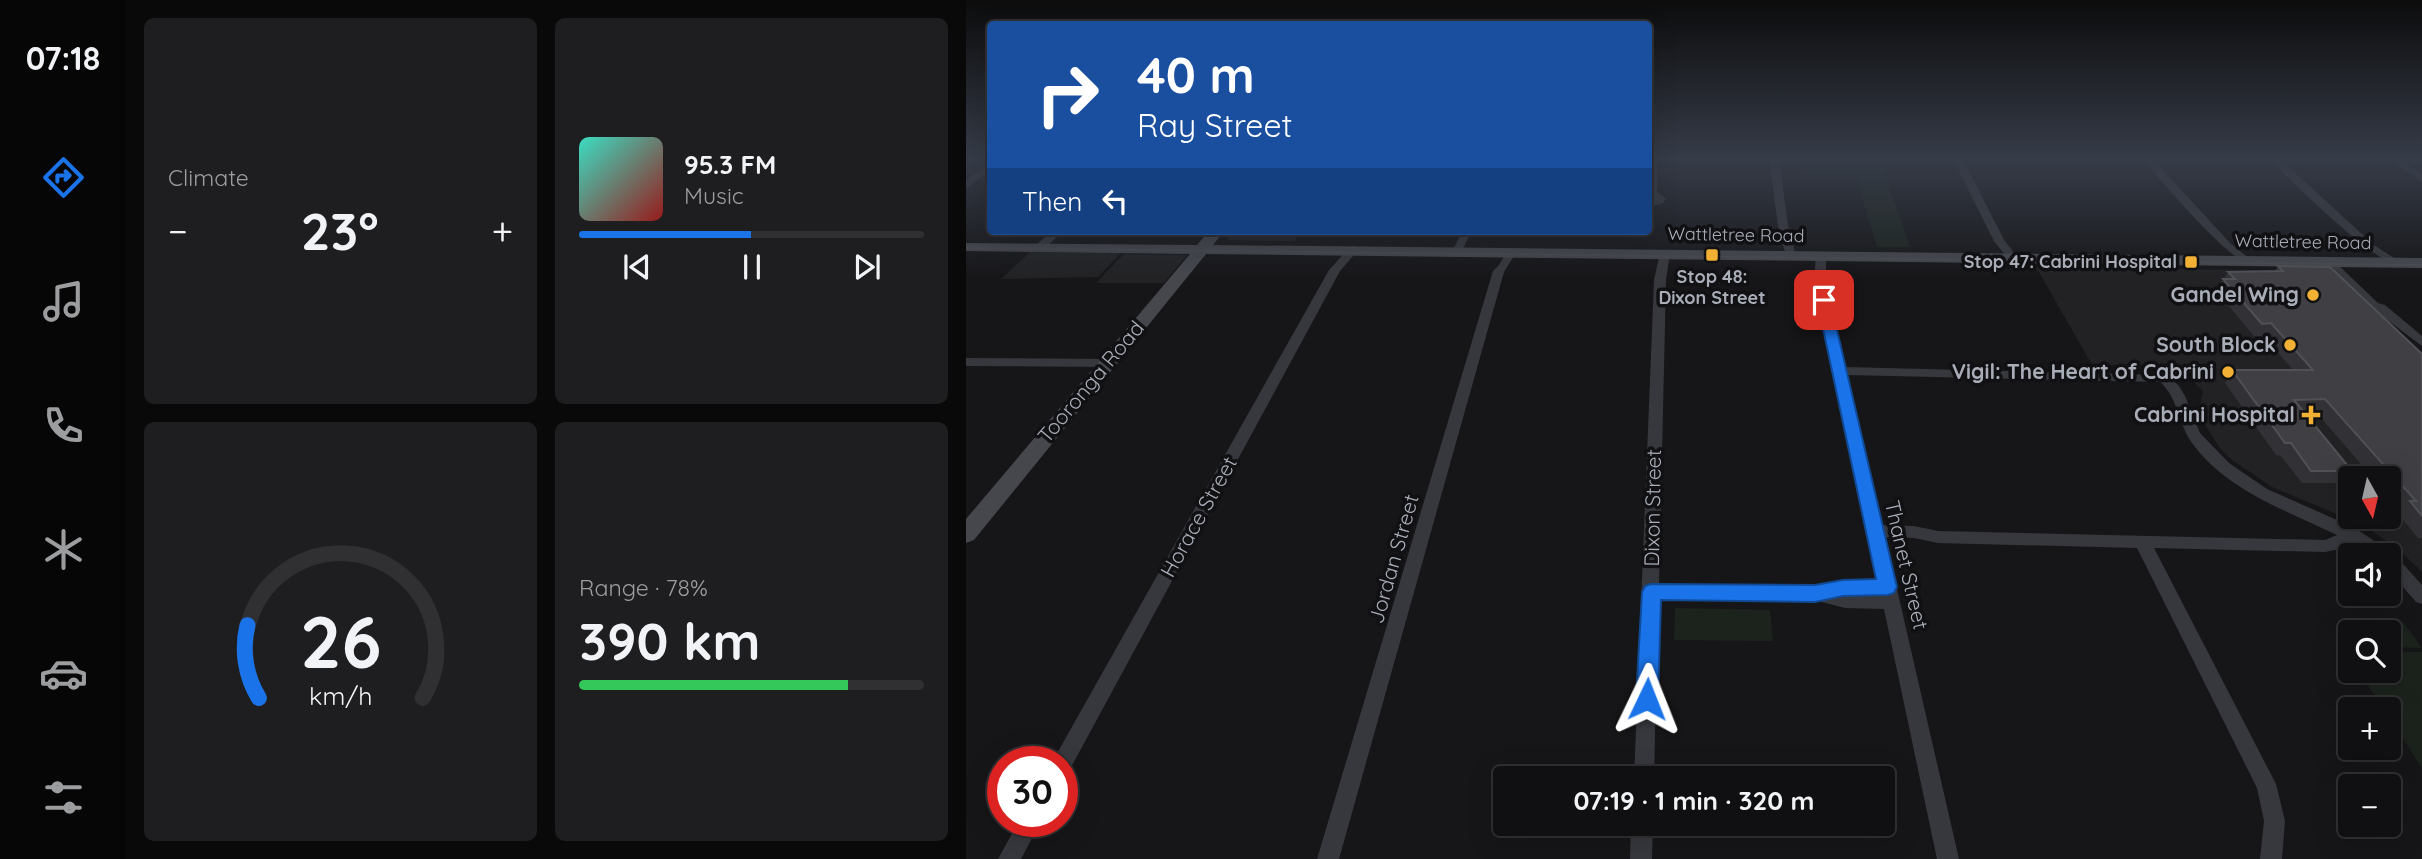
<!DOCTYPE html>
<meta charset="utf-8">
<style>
:root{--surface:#101012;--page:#1e1e20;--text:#f1f3f6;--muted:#9c9d9f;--line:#303032;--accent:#1a73e8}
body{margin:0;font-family:Quicksand,sans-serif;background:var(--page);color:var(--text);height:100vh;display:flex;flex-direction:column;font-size:26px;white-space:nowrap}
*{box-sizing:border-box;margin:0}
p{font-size:23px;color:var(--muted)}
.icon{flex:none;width:38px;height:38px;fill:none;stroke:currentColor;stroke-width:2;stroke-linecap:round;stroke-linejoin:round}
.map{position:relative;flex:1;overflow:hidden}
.panel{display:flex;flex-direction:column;gap:18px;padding:18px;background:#09090a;width:840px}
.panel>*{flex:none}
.guide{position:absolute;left:21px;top:21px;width:665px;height:214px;border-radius:7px;box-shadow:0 7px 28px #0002,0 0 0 2px var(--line);background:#1a4fa0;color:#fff;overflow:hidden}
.needle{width:46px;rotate:172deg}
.fabs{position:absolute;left:1372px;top:466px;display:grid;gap:14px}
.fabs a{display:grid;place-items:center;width:63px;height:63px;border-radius:7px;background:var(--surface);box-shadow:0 7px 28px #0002,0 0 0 2px var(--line);font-size:35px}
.speed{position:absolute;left:21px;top:746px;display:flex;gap:14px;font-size:35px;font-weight:700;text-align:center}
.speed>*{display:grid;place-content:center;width:91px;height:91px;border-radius:50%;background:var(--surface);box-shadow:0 7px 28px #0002,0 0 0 2px var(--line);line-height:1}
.speed .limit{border:10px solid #d22;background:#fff;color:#111}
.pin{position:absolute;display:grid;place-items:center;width:60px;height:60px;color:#fff;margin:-30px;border-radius:14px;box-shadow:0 4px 10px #0006}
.me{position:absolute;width:77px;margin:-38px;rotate:2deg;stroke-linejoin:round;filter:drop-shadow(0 0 5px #0008)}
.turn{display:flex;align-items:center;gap:24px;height:147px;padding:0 35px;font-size:32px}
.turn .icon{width:91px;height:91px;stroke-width:2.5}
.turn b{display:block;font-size:49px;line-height:60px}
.then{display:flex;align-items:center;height:66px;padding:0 35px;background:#0003;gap:14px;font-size:26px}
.big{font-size:52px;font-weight:700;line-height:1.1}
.panel .widget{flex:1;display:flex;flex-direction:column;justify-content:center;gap:10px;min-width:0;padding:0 24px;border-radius:10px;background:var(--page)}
.panel .dial{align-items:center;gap:0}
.dial svg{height:182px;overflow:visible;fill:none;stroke:var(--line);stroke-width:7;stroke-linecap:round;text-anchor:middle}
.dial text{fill:var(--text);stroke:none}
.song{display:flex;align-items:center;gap:21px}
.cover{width:84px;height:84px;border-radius:10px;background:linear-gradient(135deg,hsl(170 70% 55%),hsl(0 70% 35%))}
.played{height:7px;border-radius:4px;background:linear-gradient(90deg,var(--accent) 50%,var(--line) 50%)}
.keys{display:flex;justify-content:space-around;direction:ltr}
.heat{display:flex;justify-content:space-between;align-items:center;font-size:38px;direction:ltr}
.charge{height:10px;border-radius:5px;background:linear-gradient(90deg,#34c759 78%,var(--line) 0)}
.panel .tiles{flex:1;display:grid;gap:18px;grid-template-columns:repeat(2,1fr)}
.trip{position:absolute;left:527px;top:766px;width:402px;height:70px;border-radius:7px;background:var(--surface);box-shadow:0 7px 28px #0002,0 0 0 2px var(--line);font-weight:700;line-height:70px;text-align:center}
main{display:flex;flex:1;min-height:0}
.tab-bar{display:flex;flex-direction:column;width:126px;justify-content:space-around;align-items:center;background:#060607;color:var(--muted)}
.tab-bar .icon{width:49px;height:49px}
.tab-bar .active{color:var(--accent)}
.tab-bar b{font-size:32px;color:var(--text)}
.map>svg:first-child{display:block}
.built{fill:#222225;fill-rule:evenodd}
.green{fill:#1c231d}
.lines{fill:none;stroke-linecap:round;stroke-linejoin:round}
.minor{fill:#37383d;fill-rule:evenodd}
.secondary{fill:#45474d;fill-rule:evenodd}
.tram{stroke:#4a4c52;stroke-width:2}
.wall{fill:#323236}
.building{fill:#3f3f44;stroke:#4f5156;stroke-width:2}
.route{fill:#1a73e8;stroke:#114b97;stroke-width:2}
.poi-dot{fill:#f2b134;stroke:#111113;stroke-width:2.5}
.labels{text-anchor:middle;stroke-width:7;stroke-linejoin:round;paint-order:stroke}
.far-street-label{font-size:18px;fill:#a8adb8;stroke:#111113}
.far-poi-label{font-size:18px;font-weight:bold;fill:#a8adb8;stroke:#111113;text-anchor:end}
.poi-label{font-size:21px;font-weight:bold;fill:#a8adb8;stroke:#111113;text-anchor:end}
.street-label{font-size:21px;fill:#a8adb8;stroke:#111113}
</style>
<main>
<nav class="tab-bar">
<b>07:18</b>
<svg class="icon active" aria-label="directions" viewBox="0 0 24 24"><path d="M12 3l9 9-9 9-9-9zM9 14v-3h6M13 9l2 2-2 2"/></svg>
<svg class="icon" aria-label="music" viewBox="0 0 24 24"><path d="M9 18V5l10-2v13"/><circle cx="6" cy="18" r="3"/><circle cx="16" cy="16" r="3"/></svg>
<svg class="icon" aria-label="phone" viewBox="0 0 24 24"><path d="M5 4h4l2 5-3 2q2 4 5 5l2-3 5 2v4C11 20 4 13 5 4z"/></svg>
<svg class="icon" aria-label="climate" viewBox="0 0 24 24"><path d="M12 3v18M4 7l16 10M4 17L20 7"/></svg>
<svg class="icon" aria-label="car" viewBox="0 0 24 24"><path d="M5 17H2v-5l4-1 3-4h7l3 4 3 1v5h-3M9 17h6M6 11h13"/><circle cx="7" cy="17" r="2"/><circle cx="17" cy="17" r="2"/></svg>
<svg class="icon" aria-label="filters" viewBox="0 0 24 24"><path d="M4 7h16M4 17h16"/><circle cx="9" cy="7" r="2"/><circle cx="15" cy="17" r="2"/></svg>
</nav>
<section class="panel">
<div class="tiles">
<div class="widget"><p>Climate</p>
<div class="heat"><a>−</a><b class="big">23°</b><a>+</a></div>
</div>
<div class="widget">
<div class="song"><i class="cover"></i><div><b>95.3 FM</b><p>Music</p></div></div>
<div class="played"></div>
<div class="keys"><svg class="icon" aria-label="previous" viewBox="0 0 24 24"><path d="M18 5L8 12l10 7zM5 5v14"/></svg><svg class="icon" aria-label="pause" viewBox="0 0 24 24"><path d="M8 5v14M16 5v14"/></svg><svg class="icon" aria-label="next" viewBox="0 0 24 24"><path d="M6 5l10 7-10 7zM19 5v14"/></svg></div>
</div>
<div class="widget dial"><svg viewBox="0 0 100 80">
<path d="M14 69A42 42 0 1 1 86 69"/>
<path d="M14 69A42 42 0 0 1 9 37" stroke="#1a73e8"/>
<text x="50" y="56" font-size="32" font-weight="700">26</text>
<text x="50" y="72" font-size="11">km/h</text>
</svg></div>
<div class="widget"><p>Range · 78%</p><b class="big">390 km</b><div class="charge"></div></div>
</div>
</section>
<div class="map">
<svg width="1456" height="859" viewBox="0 0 1456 859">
<rect width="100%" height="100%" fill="#161618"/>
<g class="built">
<polygon points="268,231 335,231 328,241 261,240"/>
<polygon points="64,252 155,253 132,277 35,279"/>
<polygon points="158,254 221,255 198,283 130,283"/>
<path d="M 1070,267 L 1358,271 L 1456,361 L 1456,572 L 1434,551 L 1399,526 L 1306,487 L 1266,460 L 1254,448 L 1236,420 L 1233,410 L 1237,391 L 1226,380 L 1199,365 L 1126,365 ZM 1384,478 L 1423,478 L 1423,516 L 1384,516 Z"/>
</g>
<g class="green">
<polygon points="859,159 914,159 944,247 911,247 889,173 819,170 818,166 860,167"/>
<polygon points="709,608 804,610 807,641 708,640"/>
<polygon points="1374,621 1437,622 1456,648 1423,647 1423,632 1384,632 1384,637"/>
<polygon points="1423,652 1456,652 1456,768 1423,717 1423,709 1417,709 1392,670 1423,670"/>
</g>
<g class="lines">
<g class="minor">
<polygon points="683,159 693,159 691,191 700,199 696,204 682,206 682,200 689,199 682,194"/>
<polygon points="803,159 813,159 823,232 830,255 825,258 820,255 813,232"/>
<polygon points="987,159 997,159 1038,240 1052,258 1051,260 1043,260 1028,241"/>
<path d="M 1177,159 L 1187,159 L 1264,243 L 1284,259 L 1284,263 C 1266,265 1192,177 1177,159 Z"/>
<path d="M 1304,159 L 1314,159 L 1408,245 L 1431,260 L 1431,264 C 1412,266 1321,178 1304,159 Z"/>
<polygon points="1424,159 1435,159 1456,175 1456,182"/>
<polygon points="24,164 24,171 0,188 0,180"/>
<polygon points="86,231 97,231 78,249 70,249 70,245"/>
<polygon points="497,231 508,231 502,238 495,253 487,253 486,251"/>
<polygon points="388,246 393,249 374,271 103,771 96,774 96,761 87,761 89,757 363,270 384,247"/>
<polygon points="546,248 551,251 538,272 373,859 351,859 527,271 533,265 542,249"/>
<path d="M 699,250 L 704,253 L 700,280 L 693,585 L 849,586 L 877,581 L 912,580 L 848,281 L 850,255 L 855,252 L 860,255 L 860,281 L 879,367 L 1202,375 L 1213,386 L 1219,396 L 1234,433 L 1263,463 L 1301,489 L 1389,528 L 1429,555 L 1456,585 L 1456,604 L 1450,602 L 1423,571 L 1423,555 L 1404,555 L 1384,542 L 1379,548 L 1359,552 L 1188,548 L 1310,784 L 1319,821 L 1316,859 L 1294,859 L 1298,821 L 1291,788 L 1171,548 L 972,543 L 948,538 L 919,537 L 993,859 L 971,859 L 918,609 L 879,608 L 848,600 L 692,599 L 688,779 L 668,779 L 688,280 L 694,253 ZM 881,375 L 1194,382 C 1212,397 1212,424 1226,443 C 1261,491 1320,510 1371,535 L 1359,540 L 972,531 L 948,526 L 916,525 Z"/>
<polygon points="1363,259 1367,260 1412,303 1419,305 1456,336 1456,346 1404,307 1359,264 1357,262"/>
<polygon points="0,358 142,359 148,363 142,367 0,366"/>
<polygon points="53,821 75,821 55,859 32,859"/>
<polygon points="665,824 687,824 686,859 664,859"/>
</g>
<polygon class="secondary" points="243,231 258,231 247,245 1456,258 1456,268 240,254 8,540 0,543 0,519 224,254 0,251 0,243 231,245"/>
<polyline class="tram" points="0,248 1456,265"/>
</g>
<polygon class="wall" points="1312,266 1456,354 1456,538 1452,538 1432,514 1435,510 1423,496 1423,478 1407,478 1350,412 1338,412 1386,471 1375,483 1336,483 1315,456 1310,455 1259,383 1266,370 1327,370 1298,336 1288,336 1250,291 1262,272 1309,271"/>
<polygon class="building" points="1312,266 1364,267 1456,354 1456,516 1444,501 1450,501 1359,399 1328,400 1386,471 1345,471 1325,443 1319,443 1266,370 1347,370 1305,323 1296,324 1257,279 1269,279 1262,272 1317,271"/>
<linearGradient id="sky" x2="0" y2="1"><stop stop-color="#0c0c0d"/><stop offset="0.57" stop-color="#363c48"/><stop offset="1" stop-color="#363c48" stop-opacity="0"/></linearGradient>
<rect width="1456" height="279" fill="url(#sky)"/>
<polygon class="route" points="858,296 864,300 931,587 928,593 922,595 877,596 849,602 695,600 692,699 689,706 681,709 674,706 670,699 676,592 679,586 685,584 849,585 877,580 910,579 851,300"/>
<g class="poi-dot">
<rect x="739" y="248" width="14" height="14" rx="3.5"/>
<rect x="1218" y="255" width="14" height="14" rx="3.5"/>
<circle cx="1347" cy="295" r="7"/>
<circle cx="1324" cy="345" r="7"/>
<circle cx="1262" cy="372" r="7"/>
<path d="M1341.5 404.5h7v7h7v7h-7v7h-7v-7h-7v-7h7z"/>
</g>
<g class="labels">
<g class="far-street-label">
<text transform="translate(770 235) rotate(1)" y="6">Wattletree Road</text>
<text transform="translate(1337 242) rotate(1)" y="6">Wattletree Road</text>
</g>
<g class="far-poi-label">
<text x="1211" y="268">Stop 47: Cabrini Hospital</text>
<text x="746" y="283" text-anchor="middle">Stop 48:<tspan x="746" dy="21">Dixon Street</tspan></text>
</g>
<g class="poi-label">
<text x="1333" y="302">Gandel Wing</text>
<text x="1310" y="352">South Block</text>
<text x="1248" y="379">Vigil: The Heart of Cabrini</text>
<text x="1329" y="422">Cabrini Hospital</text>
</g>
<g class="street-label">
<text transform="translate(125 382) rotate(-50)" y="7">Tooronga Road</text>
<text transform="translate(687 508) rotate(-89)" y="7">Dixon Street</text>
<text transform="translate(233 517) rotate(-61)" y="7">Horace Street</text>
<text transform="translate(428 559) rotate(-74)" y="7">Jordan Street</text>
<text transform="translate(940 565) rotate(77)" y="7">Thanet Street</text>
</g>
</g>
</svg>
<div class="fabs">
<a><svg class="needle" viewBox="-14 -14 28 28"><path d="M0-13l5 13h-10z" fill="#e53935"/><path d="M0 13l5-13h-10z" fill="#9c9d9f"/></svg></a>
<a><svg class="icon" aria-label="sound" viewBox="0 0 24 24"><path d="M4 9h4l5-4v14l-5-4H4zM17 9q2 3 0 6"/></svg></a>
<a><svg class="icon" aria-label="search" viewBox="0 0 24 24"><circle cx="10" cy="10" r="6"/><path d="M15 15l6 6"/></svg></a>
<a>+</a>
<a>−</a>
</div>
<div class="speed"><div class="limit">30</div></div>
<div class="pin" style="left:858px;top:300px;background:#d93025"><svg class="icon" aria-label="arrive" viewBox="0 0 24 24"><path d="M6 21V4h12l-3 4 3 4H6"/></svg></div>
<svg class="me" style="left:681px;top:699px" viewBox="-20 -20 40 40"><path d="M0-17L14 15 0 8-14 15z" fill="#1a73e8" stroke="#fff" stroke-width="4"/></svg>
<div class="trip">07:19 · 1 min · 320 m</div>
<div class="guide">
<div class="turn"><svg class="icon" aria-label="right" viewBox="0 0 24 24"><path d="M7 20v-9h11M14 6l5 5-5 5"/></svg><div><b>40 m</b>Ray Street</div></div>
<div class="then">Then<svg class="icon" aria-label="left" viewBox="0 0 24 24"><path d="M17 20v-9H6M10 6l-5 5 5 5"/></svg></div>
</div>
</div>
</main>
